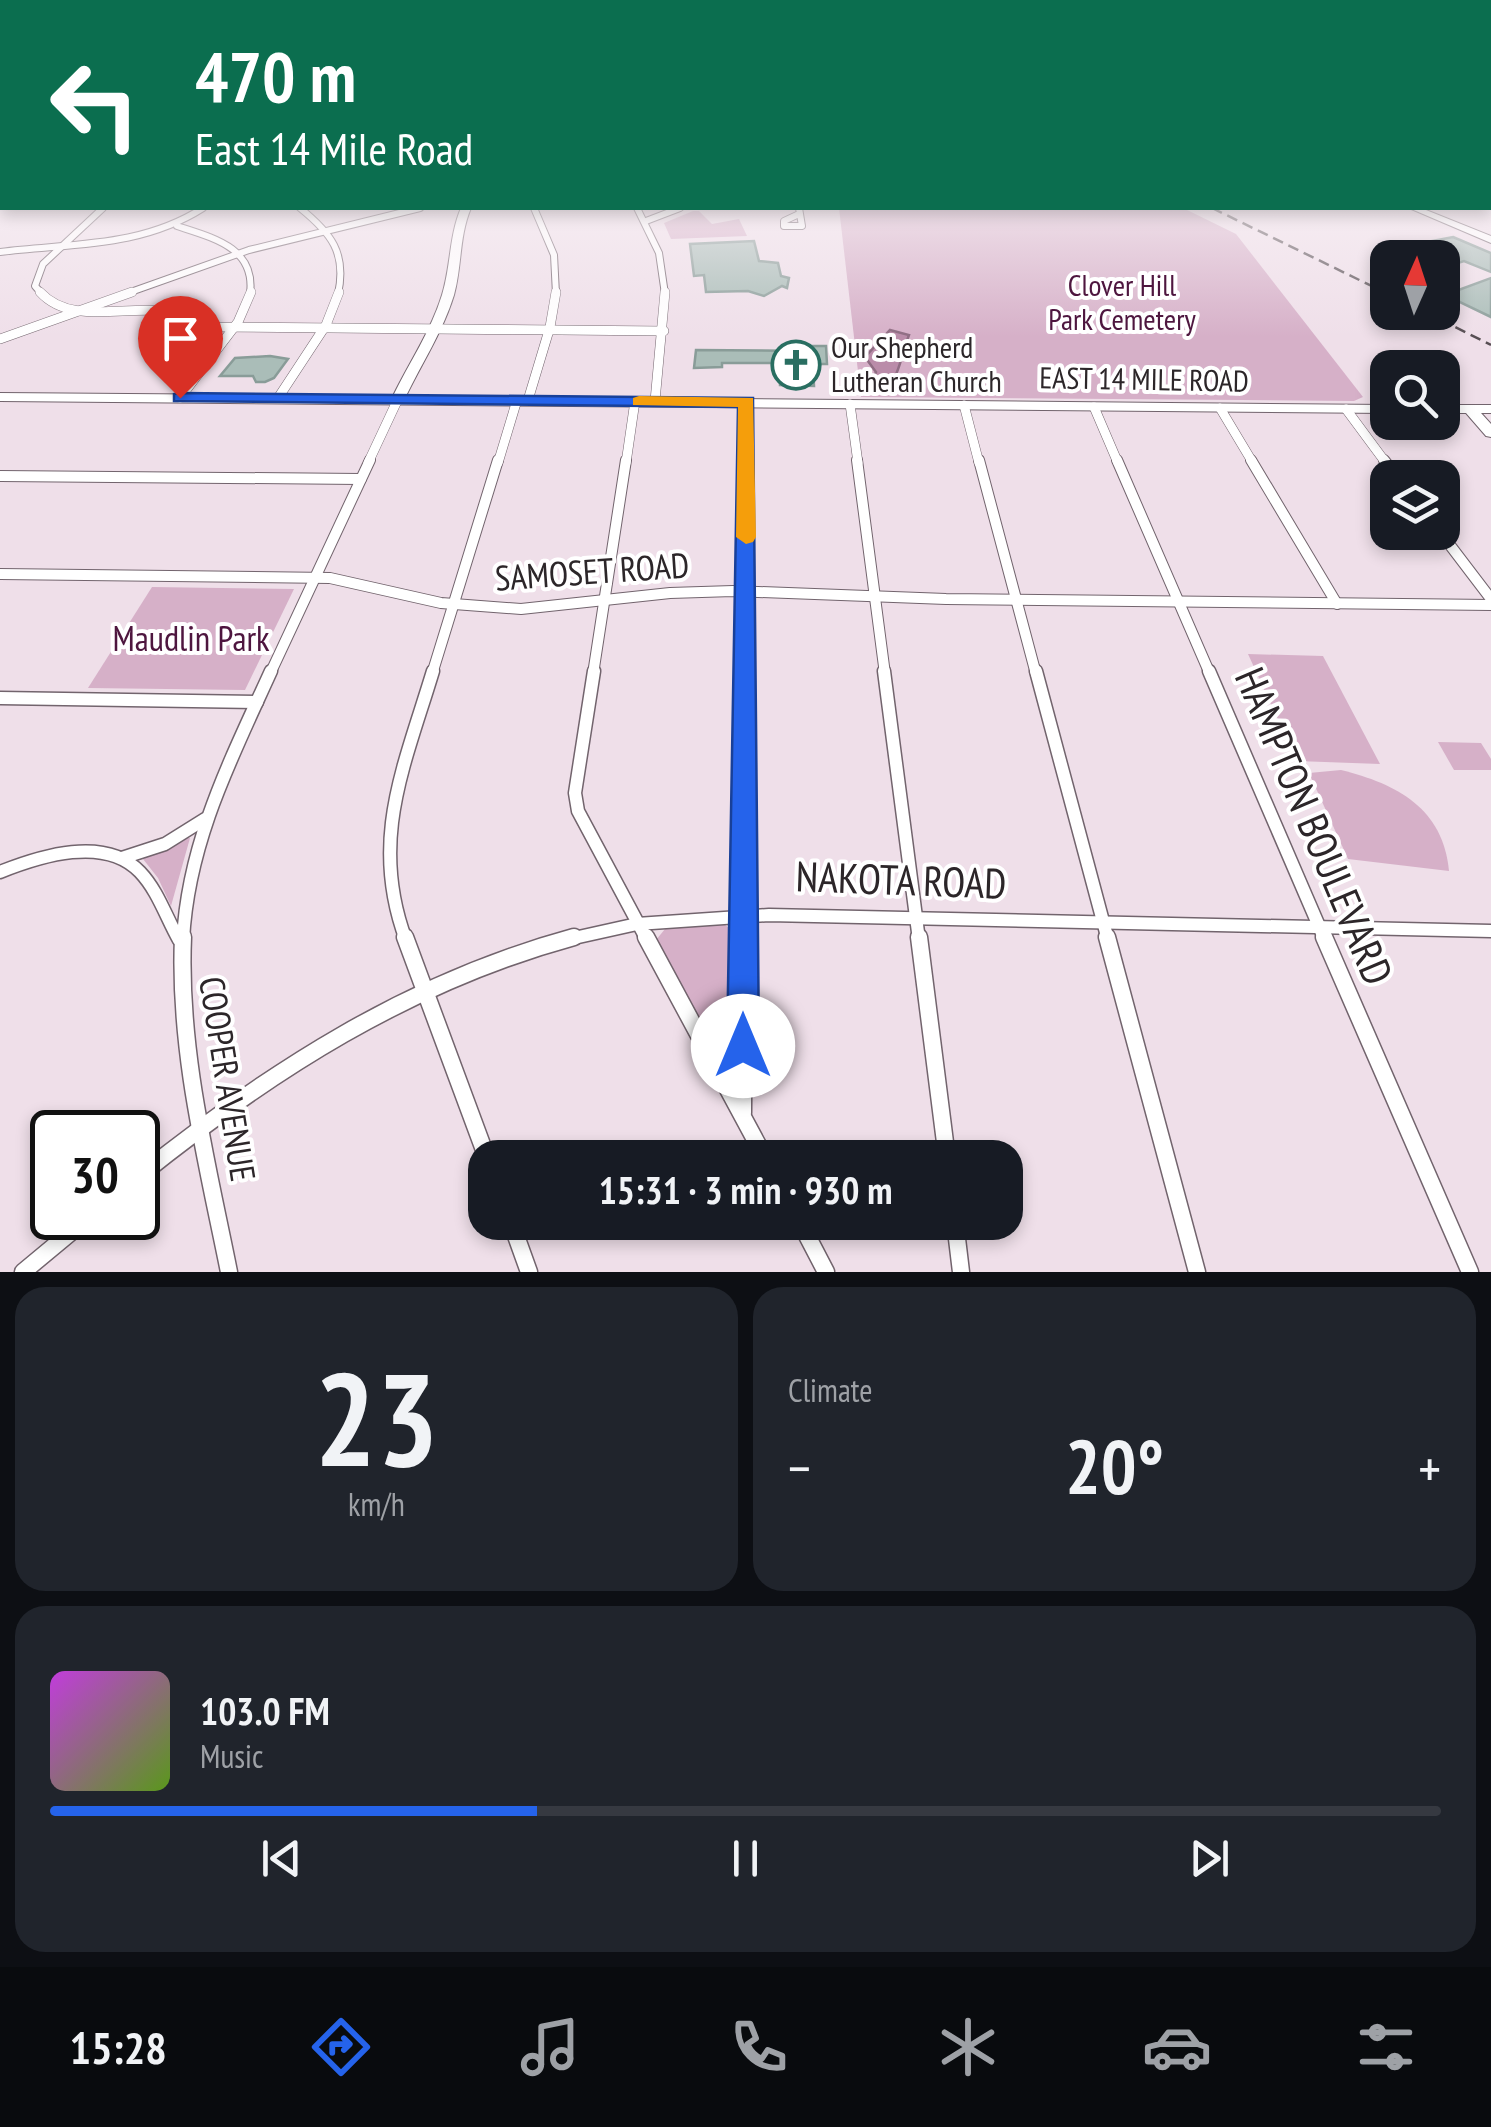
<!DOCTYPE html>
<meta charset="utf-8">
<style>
:root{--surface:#171b24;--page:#20242c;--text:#f1f3f6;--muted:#9ea1a6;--line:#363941;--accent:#2563eb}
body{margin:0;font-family:"PT Sans Narrow",sans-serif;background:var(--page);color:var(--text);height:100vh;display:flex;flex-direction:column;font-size:38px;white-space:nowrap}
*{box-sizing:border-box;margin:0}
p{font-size:32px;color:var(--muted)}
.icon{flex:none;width:55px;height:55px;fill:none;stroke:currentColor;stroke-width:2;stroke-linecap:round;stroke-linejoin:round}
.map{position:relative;height:1272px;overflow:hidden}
.details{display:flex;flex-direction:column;gap:15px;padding:15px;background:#0d0f14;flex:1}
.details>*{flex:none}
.guide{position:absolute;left:0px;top:0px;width:1492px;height:210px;box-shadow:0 5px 15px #0003;background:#0b6e4f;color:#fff;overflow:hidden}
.needle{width:65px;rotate:3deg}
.tools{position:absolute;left:1370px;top:240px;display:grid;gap:20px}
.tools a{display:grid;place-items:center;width:90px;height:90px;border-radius:20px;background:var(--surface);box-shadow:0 5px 15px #0003;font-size:50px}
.speed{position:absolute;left:30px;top:1110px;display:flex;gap:20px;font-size:50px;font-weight:700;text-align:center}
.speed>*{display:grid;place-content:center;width:130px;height:130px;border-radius:50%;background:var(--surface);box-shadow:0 5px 15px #0003;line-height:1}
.speed .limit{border:5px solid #111;border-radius:15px;background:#fff;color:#111}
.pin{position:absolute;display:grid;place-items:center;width:85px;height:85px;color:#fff;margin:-102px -42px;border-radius:50% 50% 50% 0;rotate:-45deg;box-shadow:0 0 10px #0007}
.pin .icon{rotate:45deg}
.me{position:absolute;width:110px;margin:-55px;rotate:0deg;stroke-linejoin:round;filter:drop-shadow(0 0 8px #0008)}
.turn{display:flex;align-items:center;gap:35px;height:210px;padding:0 30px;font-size:45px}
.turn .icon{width:130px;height:130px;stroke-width:2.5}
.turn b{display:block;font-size:70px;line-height:85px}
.big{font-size:75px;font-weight:700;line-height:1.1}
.details .widget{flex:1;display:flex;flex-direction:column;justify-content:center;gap:15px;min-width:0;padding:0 35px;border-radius:30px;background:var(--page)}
.details .dial{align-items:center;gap:0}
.dial b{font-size:130px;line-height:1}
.song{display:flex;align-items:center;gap:30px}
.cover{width:120px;height:120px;border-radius:15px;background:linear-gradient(135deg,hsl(290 70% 55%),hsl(90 70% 35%))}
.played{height:10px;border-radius:5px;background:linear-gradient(90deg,var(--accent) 35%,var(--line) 35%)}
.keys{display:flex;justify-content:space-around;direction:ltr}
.heat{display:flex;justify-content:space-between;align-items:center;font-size:55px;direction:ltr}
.details .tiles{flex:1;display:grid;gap:15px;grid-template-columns:1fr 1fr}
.widget:last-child{grid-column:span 2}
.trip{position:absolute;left:468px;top:1140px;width:555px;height:100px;border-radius:30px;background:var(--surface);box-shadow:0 5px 15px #0003;font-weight:700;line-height:100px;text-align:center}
.tab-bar{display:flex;height:160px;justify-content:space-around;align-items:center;background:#090b0e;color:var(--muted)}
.tab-bar .icon{width:70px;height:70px}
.tab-bar .current{color:var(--accent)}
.tab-bar b{font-size:45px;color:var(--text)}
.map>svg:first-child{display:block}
.green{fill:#d6b0c8}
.water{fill:#ba8ca9;stroke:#8f6d83;stroke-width:2.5}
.building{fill:#aabdb8;stroke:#899c98;stroke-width:2.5}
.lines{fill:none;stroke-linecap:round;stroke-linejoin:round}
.street-far4-casing{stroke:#72646d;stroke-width:8}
.street-far3-casing{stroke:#72646d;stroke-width:10}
.street-far2-casing{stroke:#72646d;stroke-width:12}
.street-far1-casing{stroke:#72646d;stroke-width:15}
.street-casing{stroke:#72646d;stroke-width:19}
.secondary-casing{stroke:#72646d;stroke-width:2}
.street-far4{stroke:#fff;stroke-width:6}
.street-far3{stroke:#fff;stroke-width:9}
.street-far2{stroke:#fff;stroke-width:10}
.street-far1{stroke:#fff;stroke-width:12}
.street{stroke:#fff;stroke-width:16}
.secondary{fill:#fff;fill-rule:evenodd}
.rail{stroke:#584f54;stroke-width:2.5;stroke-dasharray:11 6;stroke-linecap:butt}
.route{fill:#2563eb;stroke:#184099;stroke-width:2.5}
.slow{fill:#f59e0b}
.labels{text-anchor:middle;stroke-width:8;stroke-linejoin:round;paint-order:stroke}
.far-park-label{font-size:30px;fill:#4e163f;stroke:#fff}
.far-poi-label{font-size:30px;fill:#2c2629;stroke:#fff;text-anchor:start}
.far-street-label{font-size:30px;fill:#2c2629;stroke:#fff}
.street-label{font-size:35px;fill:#2c2629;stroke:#fff}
.park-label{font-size:35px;fill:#4e163f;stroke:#fff}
.near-street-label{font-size:42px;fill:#2c2629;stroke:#fff}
</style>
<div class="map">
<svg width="1491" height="1272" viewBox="0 0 1491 1272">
<rect width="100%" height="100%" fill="#efdfe9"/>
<g class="green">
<polygon points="839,208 1183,208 1236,234 1363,397 1354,401 861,397"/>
<polygon points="693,211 699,211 712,224 739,219 747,236 671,239 664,223"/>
<polygon points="152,587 294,589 245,690 88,688"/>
<polygon points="1248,654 1323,656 1380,764 1297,761"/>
<polygon points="1438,742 1481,743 1491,759 1491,770 1454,770"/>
<path d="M 1341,770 C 1397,784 1443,808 1449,871 L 1348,859 L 1309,773 Z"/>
<polygon points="184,838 190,838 171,906 158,878 143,859"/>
<polygon points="724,924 735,933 730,1063 722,1060 656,940 665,929"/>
</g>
<path class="water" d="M 890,330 L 909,335 C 902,353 899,378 885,391 L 866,392 L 876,372 L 865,357 Z"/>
<g class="building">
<polygon points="1453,237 1491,253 1491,272 1464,261 1442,268 1442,258 1425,258 1401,247"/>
<polygon points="754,241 759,261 778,263 781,276 789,278 787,288 782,286 764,296 748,291 706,292 704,275 694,276 690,244"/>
<polygon points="1491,278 1491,317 1445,295"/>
<polygon points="811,346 826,346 827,364 813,364 814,386 780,385 780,363 722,363 722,367 694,368 696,350 811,351"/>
<polygon points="270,356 288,359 274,378 265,382 256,382 253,376 220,376 235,358"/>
</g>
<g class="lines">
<g class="street-far4-casing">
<g id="street-far4">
<path d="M 300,208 C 331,233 347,253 338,294"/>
<polyline points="534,208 554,255 556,294"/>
<polyline points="637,208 659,253 665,294"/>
<polyline points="799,208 802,226 784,226 784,221 799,214"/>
<polyline points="646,221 680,208"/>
<path d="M 177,226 C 214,238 256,248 250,294"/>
<path d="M 0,252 C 72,243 140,248 203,208"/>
<polyline points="42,294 35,286 43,264 103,208"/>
<polyline points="125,294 249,250 420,208"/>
</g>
</g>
<g class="street-far3-casing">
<g id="street-far3">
<path d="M 40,292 C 70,325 123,306 163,311 C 181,313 198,324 216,327 L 664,331"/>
<polyline points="0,339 132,292"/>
<polyline points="180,398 238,322 251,292"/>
<polyline points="278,398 326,325 339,292"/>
<polyline points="528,400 550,327 556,292"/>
<polyline points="655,401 665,292"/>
<polyline points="850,404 858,463"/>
<polyline points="964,405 979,463"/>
<polyline points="1094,407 1118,463"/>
<polyline points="1220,408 1253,463"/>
<polyline points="1346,409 1386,463"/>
<polyline points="368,463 398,399"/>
<polyline points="498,463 517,400"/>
<polyline points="626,463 635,401"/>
<polyline points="747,463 747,402"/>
</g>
</g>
<g class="street-far2-casing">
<g id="street-far2">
<polyline points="857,460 885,674"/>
<polyline points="979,460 1036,674"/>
<polyline points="1117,460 1210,674"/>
<polyline points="1251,460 1337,604"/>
<polyline points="1384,460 1398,478"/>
<polyline points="0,476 361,479"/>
<polyline points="1440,532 1491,599"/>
<polyline points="0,574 330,578 441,603 521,609 670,593 733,591 946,599 1491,605"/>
<polyline points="270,674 370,460"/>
<polyline points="432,674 498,460"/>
<polyline points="593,674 626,460"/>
<polyline points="745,674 747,460"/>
</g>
</g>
<g class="street-far1-casing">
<g id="street-far1">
<polyline points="594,671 575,793 578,811 647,940"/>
<polyline points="884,671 919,940"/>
<polyline points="1036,671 1108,940"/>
<polyline points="1209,671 1325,940"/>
<polyline points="0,698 257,702"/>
<polyline points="122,858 165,844 205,819"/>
<path d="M 0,872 C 40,856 105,835 140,872 C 158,891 166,917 179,940"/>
<path d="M 183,940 C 188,842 231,759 271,671"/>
<path d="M 406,940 C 369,841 404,767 433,671"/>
<polyline points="565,940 637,924 769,915 1491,931"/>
<polyline points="744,940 745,671"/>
</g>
</g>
<g class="street-casing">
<g id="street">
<path d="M 183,937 C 178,1050 207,1162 229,1272"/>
<polyline points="405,937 487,1158"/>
<polyline points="646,937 765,1158"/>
<polyline points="919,937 947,1158"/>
<polyline points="1107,937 1197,1272"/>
<polyline points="1324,937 1470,1272"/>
<polyline points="743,1113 744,937"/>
<path d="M 138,1177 C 270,1071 409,982 574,937"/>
<polyline points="511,1222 529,1272"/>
<polyline points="800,1222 826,1272"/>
<polyline points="955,1222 961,1272"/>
<polyline points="23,1272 88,1218"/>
</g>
</g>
<g class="secondary-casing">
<g id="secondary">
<path d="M 461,208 L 471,208 C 459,236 462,266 454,295 C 443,331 422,363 406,396 L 1388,405 L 1388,413 L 0,401 L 0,393 L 393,396 C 409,363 431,331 442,295 C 451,266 449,236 461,208 Z"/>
<polygon points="1409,208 1421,208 1491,236 1491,243"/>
<polygon points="1442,405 1491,405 1491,413 1481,413 1491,424 1491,437 1486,436 1466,413 1442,413"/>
</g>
</g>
<use href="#street-far4" class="street-far4"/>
<use href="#street-far3" class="street-far3"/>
<use href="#street-far2" class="street-far2"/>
<use href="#street-far1" class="street-far1"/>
<use href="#street" class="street"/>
<use href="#secondary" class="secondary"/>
<g class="rail">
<polyline points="1212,208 1388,294"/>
<polyline points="1425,312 1491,345"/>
</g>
</g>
<linearGradient id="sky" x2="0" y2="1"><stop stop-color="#95a4cf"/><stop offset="0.47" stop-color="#f8f1f5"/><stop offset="1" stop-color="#f8f1f5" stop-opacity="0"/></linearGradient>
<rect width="1491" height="337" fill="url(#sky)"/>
<polygon class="route" points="180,393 753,398 759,1046 755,1057 743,1062 732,1057 727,1046 738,407 174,401 174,394"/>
<polygon class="slow" points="639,396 753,398 756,537 753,542 746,544 736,537 738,407 633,405 633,398"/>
<defs>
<g id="church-ring" transform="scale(2.5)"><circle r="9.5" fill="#fff" stroke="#296e61" stroke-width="1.5"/><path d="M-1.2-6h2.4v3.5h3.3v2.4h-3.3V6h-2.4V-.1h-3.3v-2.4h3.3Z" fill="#296e61"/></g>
</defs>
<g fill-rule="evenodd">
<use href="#church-ring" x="796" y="365"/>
</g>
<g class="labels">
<g class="far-park-label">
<text x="1122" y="296">Clover Hill<tspan x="1122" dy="34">Park Cemetery</tspan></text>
</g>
<g class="far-poi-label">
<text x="831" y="358">Our Shepherd<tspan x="831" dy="34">Lutheran Church</tspan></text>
</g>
<g class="far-street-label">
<text transform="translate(1144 380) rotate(1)" y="10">EAST 14 MILE ROAD</text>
</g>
<g class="street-label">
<text transform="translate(592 572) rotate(-4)" y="12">SAMOSET ROAD</text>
<text transform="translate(227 1079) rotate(81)" y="12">COOPER AVENUE</text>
</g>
<g class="park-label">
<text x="191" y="651">Maudlin Park</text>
</g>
<g class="near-street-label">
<text transform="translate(1314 826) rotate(67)" y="15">HAMPTON BOULEVARD</text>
<text transform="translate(901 880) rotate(2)" y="15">NAKOTA ROAD</text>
</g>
</g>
</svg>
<div class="tools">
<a><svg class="needle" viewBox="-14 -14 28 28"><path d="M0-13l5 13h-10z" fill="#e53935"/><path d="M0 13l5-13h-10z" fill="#9ea1a6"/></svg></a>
<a><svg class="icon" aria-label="search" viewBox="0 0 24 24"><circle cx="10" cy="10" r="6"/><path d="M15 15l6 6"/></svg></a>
<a><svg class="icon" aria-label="layers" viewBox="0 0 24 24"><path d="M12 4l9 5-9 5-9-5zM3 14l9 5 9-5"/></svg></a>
</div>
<div class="speed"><div class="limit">30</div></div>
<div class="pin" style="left:180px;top:398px;background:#d93025"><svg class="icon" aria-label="arrive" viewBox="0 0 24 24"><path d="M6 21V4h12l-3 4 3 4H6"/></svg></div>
<svg class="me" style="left:743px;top:1046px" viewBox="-20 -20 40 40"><circle r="19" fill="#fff"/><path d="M0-13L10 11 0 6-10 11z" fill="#2563eb"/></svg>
<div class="trip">15:31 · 3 min · 930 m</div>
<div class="guide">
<div class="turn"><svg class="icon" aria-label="left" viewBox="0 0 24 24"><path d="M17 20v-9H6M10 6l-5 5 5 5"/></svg><div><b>470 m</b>East 14 Mile Road</div></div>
</div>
</div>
<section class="details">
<div class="tiles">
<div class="widget dial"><b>23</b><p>km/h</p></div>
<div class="widget"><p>Climate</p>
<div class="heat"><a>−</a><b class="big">20°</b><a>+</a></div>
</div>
<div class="widget">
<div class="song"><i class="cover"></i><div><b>103.0 FM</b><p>Music</p></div></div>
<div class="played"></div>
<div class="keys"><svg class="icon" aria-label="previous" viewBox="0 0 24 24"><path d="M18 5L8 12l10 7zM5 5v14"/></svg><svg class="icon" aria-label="pause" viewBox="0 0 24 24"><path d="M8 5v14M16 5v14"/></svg><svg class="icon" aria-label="next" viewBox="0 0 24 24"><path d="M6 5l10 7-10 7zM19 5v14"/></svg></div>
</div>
</div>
</section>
<nav class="tab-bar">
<b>15:28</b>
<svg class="icon current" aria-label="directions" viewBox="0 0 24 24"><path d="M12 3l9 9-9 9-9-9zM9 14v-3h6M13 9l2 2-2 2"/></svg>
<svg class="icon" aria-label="music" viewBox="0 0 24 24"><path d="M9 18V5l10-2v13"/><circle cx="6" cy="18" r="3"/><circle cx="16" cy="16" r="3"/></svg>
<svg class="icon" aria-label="phone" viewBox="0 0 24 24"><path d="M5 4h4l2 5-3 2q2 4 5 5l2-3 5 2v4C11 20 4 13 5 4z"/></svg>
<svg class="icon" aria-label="climate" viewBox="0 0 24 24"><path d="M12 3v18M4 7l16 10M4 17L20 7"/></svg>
<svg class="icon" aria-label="car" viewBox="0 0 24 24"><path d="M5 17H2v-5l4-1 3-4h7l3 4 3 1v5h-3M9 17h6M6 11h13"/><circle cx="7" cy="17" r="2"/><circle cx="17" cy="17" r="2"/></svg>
<svg class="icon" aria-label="filters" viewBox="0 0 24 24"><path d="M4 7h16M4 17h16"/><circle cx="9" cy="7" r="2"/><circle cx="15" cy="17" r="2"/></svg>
</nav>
